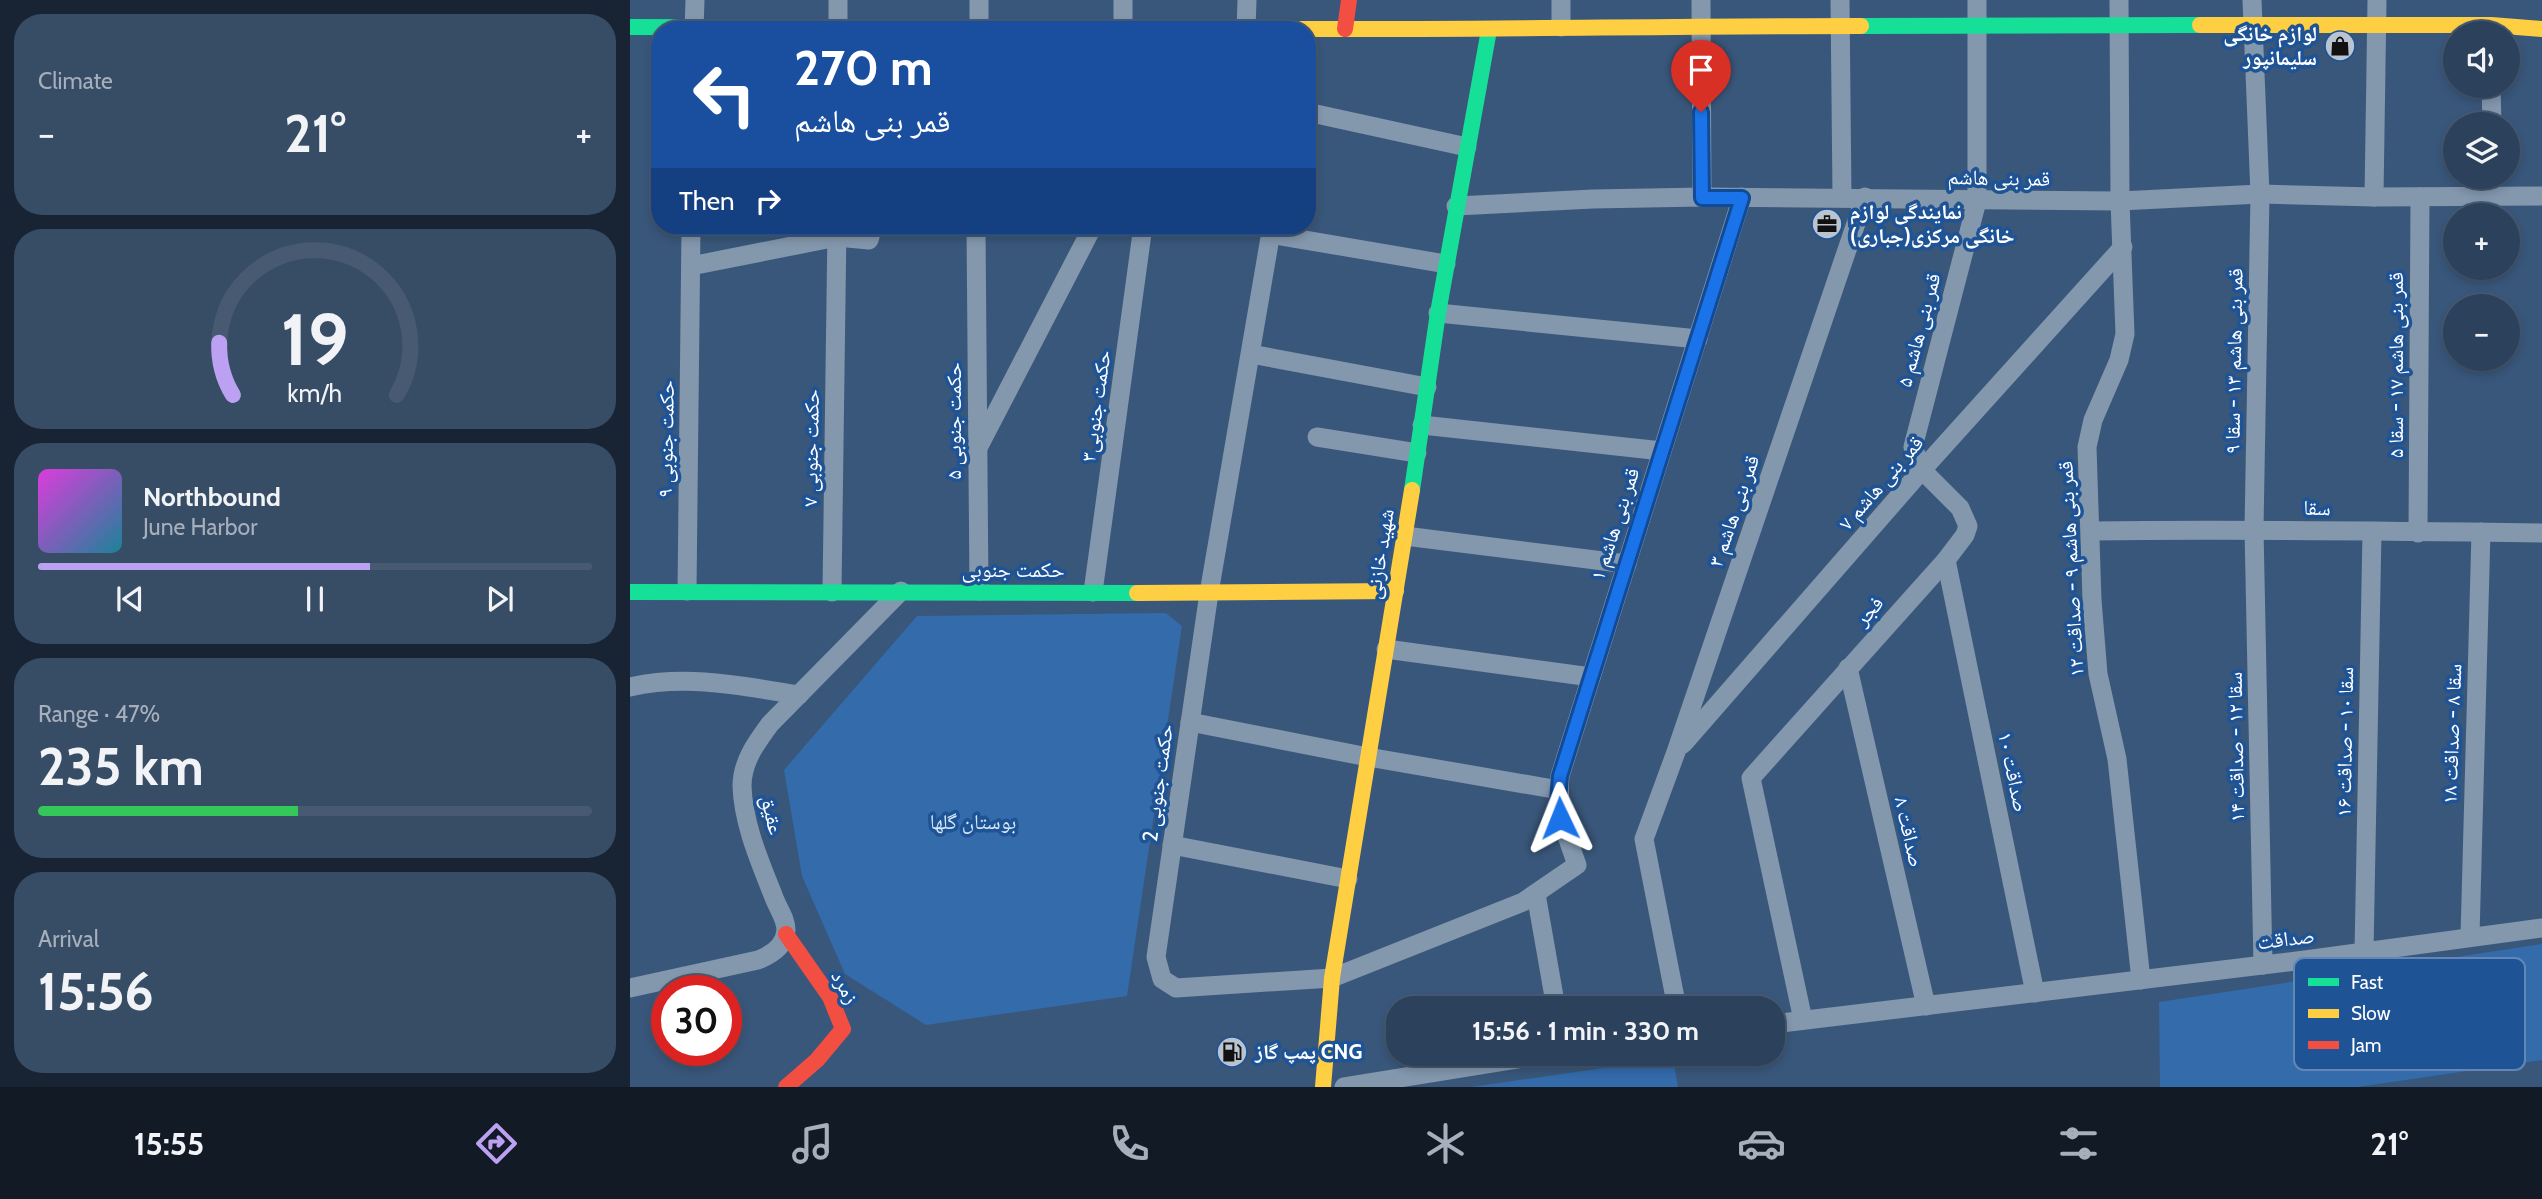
<!DOCTYPE html>
<meta charset="utf-8">
<style>
:root{--surface:#2b415c;--page:#374c65;--text:#f1f3f6;--muted:#a6afbb;--line:#475a72;--accent:#bca0f2}
body{margin:0;font-family:Cabin,"Noto Naskh Arabic",sans-serif;background:var(--page);color:var(--text);height:100vh;display:flex;flex-direction:column;font-size:26px;white-space:nowrap}
*{box-sizing:border-box;margin:0}
p{font-size:23px;color:var(--muted)}
.icon{flex:none;width:38px;height:38px;fill:none;stroke:currentColor;stroke-width:2;stroke-linecap:round;stroke-linejoin:round}
.map{position:relative;flex:1;overflow:hidden}
.side{display:flex;flex-direction:column;gap:14px;padding:14px;background:#182433;width:630px}
.side>*{flex:none}
.top-card{position:absolute;left:21px;top:21px;width:665px;height:214px;border-radius:28px;box-shadow:0 4px 10px #0003,0 0 0 2px var(--line);background:#1a4fa0;color:#fff;overflow:hidden}
.tools{position:absolute;left:1813px;top:21px;display:grid;gap:14px}
.tools a{display:grid;place-items:center;width:77px;height:77px;border-radius:50%;background:var(--surface);box-shadow:0 4px 10px #0003,0 0 0 2px var(--line);font-size:35px}
.speed{position:absolute;left:21px;top:975px;display:flex;gap:14px;font-size:35px;font-weight:700;text-align:center}
.speed>*{display:grid;place-content:center;width:91px;height:91px;border-radius:50%;background:var(--surface);box-shadow:0 4px 10px #0003,0 0 0 2px var(--line);line-height:1}
.speed .limit{border:10px solid #d22;background:#fff;color:#111}
.pin{position:absolute;display:grid;place-items:center;width:60px;height:60px;color:#fff;margin:-72px -30px;border-radius:50% 50% 50% 0;rotate:-45deg;box-shadow:0 0 7px #0007}
.pin .icon{rotate:45deg}
.me{position:absolute;width:77px;margin:-38px;rotate:358deg;stroke-linejoin:round;filter:drop-shadow(0 0 5px #0008)}
.turn{display:flex;align-items:center;gap:24px;height:147px;padding:0 28px;font-size:32px}
.turn .icon{width:91px;height:91px;stroke-width:2.5}
.turn b{display:block;font-size:49px;line-height:60px}
.then{display:flex;align-items:center;height:66px;padding:0 28px;background:#0003;gap:14px;font-size:26px}
.big{font-size:52px;font-weight:800;line-height:1.1}
.side .card{flex:1;display:flex;flex-direction:column;justify-content:center;gap:10px;min-width:0;padding:0 24px;border-radius:28px;background:var(--page)}
.side .dial{align-items:center;gap:0}
.dial svg{height:182px;overflow:visible;fill:none;stroke:var(--line);stroke-width:7;stroke-linecap:round;text-anchor:middle}
.dial text{fill:var(--text);stroke:none}
.song{display:flex;align-items:center;gap:21px}
.cover{width:84px;height:84px;border-radius:10px;background:linear-gradient(135deg,hsl(300 70% 55%),hsl(190 70% 35%))}
.played{height:7px;border-radius:4px;background:linear-gradient(90deg,var(--accent) 60%,var(--line) 60%)}
.keys{display:flex;justify-content:space-around;direction:ltr}
.heat{display:flex;justify-content:space-between;align-items:center;font-size:38px;direction:ltr}
.charge{height:10px;border-radius:5px;background:linear-gradient(90deg,#34c759 47%,var(--line) 0)}
.trip{position:absolute;left:756px;top:996px;width:399px;height:70px;border-radius:28px;background:var(--surface);box-shadow:0 4px 10px #0003,0 0 0 2px var(--line);font-weight:800;line-height:70px;text-align:center}
.tabs{display:flex;height:112px;justify-content:space-around;align-items:center;background:#111a25;color:var(--muted)}
.tabs .icon{width:49px;height:49px}
.tabs .current{color:var(--accent)}
.tabs b{font-size:32px;color:var(--text)}
main{display:flex;flex:1;min-height:0}
.map>svg:first-child{display:block}
.green{fill:#336bab}
.lines{fill:none;stroke-linecap:round;stroke-linejoin:round}
.street{stroke:#8397ad;stroke-width:19}
.fast{stroke:#16e098;stroke-width:16}
.slow{stroke:#ffcf43;stroke-width:16}
.jam{stroke:#f24e42;stroke-width:16}
.route-casing{stroke:#114b97;stroke-width:18}
.route{stroke:#1a73e8;stroke-width:12}
.labels{text-anchor:middle;stroke-width:7;stroke-linejoin:round;paint-order:stroke}
.poi-label{font-size:21px;font-weight:bold;fill:#fff;stroke:#1e5496;text-anchor:start}
.street-label{font-size:21px;fill:#fff;stroke:#1e5496}
.park-label{font-size:21px;fill:#d8e8fa;stroke:#1e5496}
.key{fill:#1e5496;stroke:#6287b6;stroke-width:2}
.key-label{font-size:19px;fill:#fff}
</style>
<main>
<section class="side">
<div class="card"><p>Climate</p>
<div class="heat"><a>−</a><b class="big">21°</b><a>+</a></div>
</div>
<div class="card dial"><svg viewBox="0 0 100 80">
<path d="M14 69A42 42 0 1 1 86 69"/>
<path d="M14 69A42 42 0 0 1 8 46" stroke="#bca0f2"/>
<text x="50" y="56" font-size="32" font-weight="700">19</text>
<text x="50" y="72" font-size="11">km/h</text>
</svg></div>
<div class="card">
<div class="song"><i class="cover"></i><div><b>Northbound</b><p>June Harbor</p></div></div>
<div class="played"></div>
<div class="keys"><svg class="icon" aria-label="previous" viewBox="0 0 24 24"><path d="M18 5L8 12l10 7zM5 5v14"/></svg><svg class="icon" aria-label="pause" viewBox="0 0 24 24"><path d="M8 5v14M16 5v14"/></svg><svg class="icon" aria-label="next" viewBox="0 0 24 24"><path d="M6 5l10 7-10 7zM19 5v14"/></svg></div>
</div>
<div class="card"><p>Range · 47%</p><b class="big">235 km</b><div class="charge"></div></div>
<div class="card"><p>Arrival</p><b class="big">15:56</b></div>
</section>
<div class="map">
<svg width="1912" height="1087" viewBox="0 0 1912 1087">
<rect width="100%" height="100%" fill="#39577b"/>
<g class="green">
<polygon points="536,613 552,626 497,996 296,1025 215,974 172,876 154,770 287,616"/>
<polygon points="1912,944 1912,1060 1728,1087 1530,1087 1529,1002"/>
<polygon points="1043,1058 1048,1087 841,1087"/>
</g>
<g class="lines">
<g class="street">
<polyline points="493,0 493,30"/>
<polyline points="1071,0 1072,197"/>
<polyline points="1210,0 1212,197"/>
<polyline points="1489,0 1490,201 1495,334 1489,360 1463,420 1457,447 1462,600 1468,674 1487,759 1511,980"/>
<polyline points="1622,0 1630,194 1624,529 1633,965"/>
<polyline points="931,27 931,0"/>
<polyline points="64,30 65,0"/>
<polyline points="208,30 208,0"/>
<polyline points="349,30 349,0"/>
<polyline points="616,30 617,0"/>
<polyline points="1861,86 1862,124"/>
<polyline points="677,112 837,147"/>
<polyline points="1744,197 1747,0"/>
<polyline points="826,206 963,199 1072,197 1490,201 1630,194 1744,197 1912,196"/>
<polyline points="346,226 349,591"/>
<path d="M 642,226 L 579,593 L 526,957 L 532,979 L 546,988 L 702,978 L 893,902 L 947,865 C 935,831 927,813 930,776 L 1112,197"/>
<polyline points="640,234 816,264"/>
<polyline points="61,266 207,237 239,240 243,226"/>
<polyline points="808,313 1068,339"/>
<polyline points="621,354 797,387"/>
<polyline points="792,425 1032,451"/>
<polyline points="687,437 787,453"/>
<polyline points="349,446 463,226"/>
<path d="M 1461,531 C 1611,529 1762,531 1912,533"/>
<polyline points="1788,533 1790,197"/>
<polyline points="775,536 997,564"/>
<polyline points="1316,560 1405,993"/>
<polyline points="57,591 61,226"/>
<polyline points="202,592 207,226"/>
<polyline points="463,592 513,226"/>
<polyline points="756,649 961,677"/>
<polyline points="1218,668 1296,1006"/>
<path d="M 0,687 C 57,674 112,686 169,695"/>
<polyline points="560,722 738,757 929,790"/>
<polyline points="1053,744 1292,470 1493,247"/>
<polyline points="542,845 718,879"/>
<polyline points="906,894 926,1008"/>
<polyline points="1840,936 1851,532"/>
<polyline points="1734,952 1742,532"/>
<path d="M 0,988 L 128,960 C 141,955 155,946 156,930 C 156,918 147,907 143,895 C 130,862 113,823 112,786 C 112,762 126,743 140,724 L 271,591"/>
<polyline points="1047,1008 1014,839 1046,752 1235,197"/>
<polyline points="1173,1020 1121,778 1316,560 1335,535 1338,526 1330,508 1292,470 1283,447 1347,201 1347,0"/>
<polyline points="1143,1024 1675,960 1912,928"/>
<polyline points="714,1087 918,1054"/>
</g>
<g class="fast">
<polyline points="1231,26 1570,25"/>
<polyline points="0,27 322,28"/>
<polyline points="782,490 808,313 859,30"/>
<polyline points="0,592 507,593"/>
</g>
<g class="slow">
<polyline points="1570,25 1861,25 1912,29"/>
<path d="M 648,29 C 842,30 1037,26 1231,26"/>
<polyline points="507,593 766,591"/>
<polyline points="693,1087 702,978 782,490"/>
</g>
<g class="jam">
<polyline points="322,28 648,29"/>
<polyline points="715,29 719,0"/>
<polyline points="156,934 200,997 213,1029 187,1060 156,1087"/>
</g>
</g>
<g class="lines">
<g class="route-casing">
<polyline id="route" points="930,818 928,800 930,776 1112,198 1072,198 1071,112"/>
</g>
<use href="#route" class="route"/>
</g>
<defs>
<g id="shop-disc" transform="scale(1.575)"><circle r="9.5" fill="#bac4d1" stroke="#1e5496"/><path d="M-5-2.5h2.3a2.7 3.5 0 0 1 5.4 0H5L5.5 6h-11ZM-1.5-2.5h3a1.5 2.3 0 0 0-3 0Z" fill="#111"/></g>
<g id="office-disc" transform="scale(1.575)"><circle r="9.5" fill="#bac4d1" stroke="#1e5496"/><path d="M-6-3h4V-5.5h4V-3h4V5H-6ZM-1-4.5V-3h2v-1.5ZM-6 0V1H6V0Z" fill="#111"/></g>
<g id="fuel-disc" transform="scale(1.575)"><circle r="9.5" fill="#bac4d1" stroke="#1e5496"/><path d="M-5.5-6h7V0h2V4h1.3V-2.5L3-4.5l.8-.8L6-3V5H2.5V1h-1V6h-7ZM-4.2-4.7v3.2H.2V-4.7Z" fill="#111"/></g>
</defs>
<g fill-rule="evenodd">
<use href="#shop-disc" x="1710" y="46"/>
<use href="#office-disc" x="1197" y="224"/>
<use href="#fuel-disc" x="602" y="1052"/>
</g>
<g class="labels">
<g class="poi-label">
<text x="1687" y="41" text-anchor="end">لوازم خانگی<tspan x="1687" dy="24">سلیمانپور</tspan></text>
<text x="1220" y="219">نمایندگی لوازم<tspan x="1220" dy="24">خانگی مرکزی(جباری)</tspan></text>
<text x="625" y="1059">پمپ گاز CNG</text>
</g>
<g class="street-label">
<text transform="translate(1369 178) rotate(1)" y="7">قمر بنی هاشم</text>
<text transform="translate(1289 330) rotate(-75)" y="7">قمر بنی هاشم ۵</text>
<text transform="translate(1604 361) rotate(-89)" y="7">قمر بنی هاشم ۱۳ - سقا ۹</text>
<text transform="translate(1766 365) rotate(-90)" y="7">قمر بنی هاشم ۱۷ - سقا ۵</text>
<text transform="translate(466 406) rotate(-82)" y="7">حکمت جنوبی۳</text>
<text transform="translate(324 421) rotate(-90)" y="7">حکمت جنوبی ۵</text>
<text transform="translate(36 439) rotate(-89)" y="7">حکمت جنوبی ۹</text>
<text transform="translate(181 448) rotate(-89)" y="7">حکمت جنوبی ۷</text>
<text transform="translate(1251 483) rotate(-49)" y="7">قمر بنی هاشم ۷</text>
<text transform="translate(1687 508) rotate(1)" y="7">سقا</text>
<text transform="translate(1104 511) rotate(-71)" y="7">قمر بنی هاشم ۳</text>
<text transform="translate(985 524) rotate(-72)" y="7">قمر بنی هاشم ۱</text>
<text transform="translate(750 554) rotate(-81)" y="7">شهید خازنی</text>
<text transform="translate(1441 569) rotate(-93)" y="7">قمر بنی هاشم ۹ - صداقت ۱۲</text>
<text x="383" y="577">حکمت جنوبی</text>
<text transform="translate(1239 611) rotate(-48)" y="7">فجر</text>
<text transform="translate(1822 734) rotate(-88)" y="7">سقا ۸ - صداقت ۱۸</text>
<text transform="translate(1715 742) rotate(-89)" y="7">سقا ۱۰ - صداقت ۱۶</text>
<text transform="translate(1606 747) rotate(-91)" y="7">سقا ۱۲ - صداقت ۱۴</text>
<text transform="translate(1383 772) rotate(78)" y="7">صداقت ۱۰</text>
<text transform="translate(528 783) rotate(-82)" y="7">حکمت جنوبی 2</text>
<text transform="translate(142 815) rotate(77)" y="7">عقیق</text>
<text transform="translate(1279 832) rotate(77)" y="7">صداقت ۸</text>
<text transform="translate(1656 939) rotate(-7)" y="7">صداقت</text>
<text transform="translate(215 987) rotate(61)" y="7">زمرد</text>
</g>
<g class="park-label">
<text x="343" y="829">بوستان گلها</text>
</g>
</g>
<rect x="1664" y="958" width="231" height="112" rx="10" class="key"/>
<rect x="1678" y="978" width="31" height="8" fill="#16e098"/>
<rect x="1678" y="1009" width="31" height="9" fill="#ffcf43"/>
<rect x="1678" y="1041" width="31" height="8" fill="#f24e42"/>
<g class="key-label">
<text x="1721" y="989">Fast</text>
<text x="1721" y="1020">Slow</text>
<text x="1721" y="1052">Jam</text>
</g>
</svg>
<div class="tools">
<a><svg class="icon" aria-label="sound" viewBox="0 0 24 24"><path d="M4 9h4l5-4v14l-5-4H4zM17 9q2 3 0 6"/></svg></a>
<a><svg class="icon" aria-label="layers" viewBox="0 0 24 24"><path d="M12 4l9 5-9 5-9-5zM3 14l9 5 9-5"/></svg></a>
<a>+</a>
<a>−</a>
</div>
<div class="speed"><div class="limit">30</div></div>
<div class="pin" style="left:1071px;top:112px;background:#d93025"><svg class="icon" aria-label="arrive" viewBox="0 0 24 24"><path d="M6 21V4h12l-3 4 3 4H6"/></svg></div>
<svg class="me" style="left:930px;top:818px" viewBox="-20 -20 40 40"><path d="M0-17L14 15 0 8-14 15z" fill="#1a73e8" stroke="#fff" stroke-width="4"/></svg>
<div class="trip">15:56 · 1 min · 330 m</div>
<div class="top-card">
<div class="turn"><svg class="icon" aria-label="left" viewBox="0 0 24 24"><path d="M17 20v-9H6M10 6l-5 5 5 5"/></svg><div><b>270 m</b>قمر بنی هاشم</div></div>
<div class="then">Then<svg class="icon" aria-label="right" viewBox="0 0 24 24"><path d="M7 20v-9h11M14 6l5 5-5 5"/></svg></div>
</div>
</div>
</main>
<nav class="tabs">
<b>15:55</b>
<svg class="icon current" aria-label="directions" viewBox="0 0 24 24"><path d="M12 3l9 9-9 9-9-9zM9 14v-3h6M13 9l2 2-2 2"/></svg>
<svg class="icon" aria-label="music" viewBox="0 0 24 24"><path d="M9 18V5l10-2v13"/><circle cx="6" cy="18" r="3"/><circle cx="16" cy="16" r="3"/></svg>
<svg class="icon" aria-label="phone" viewBox="0 0 24 24"><path d="M5 4h4l2 5-3 2q2 4 5 5l2-3 5 2v4C11 20 4 13 5 4z"/></svg>
<svg class="icon" aria-label="climate" viewBox="0 0 24 24"><path d="M12 3v18M4 7l16 10M4 17L20 7"/></svg>
<svg class="icon" aria-label="car" viewBox="0 0 24 24"><path d="M5 17H2v-5l4-1 3-4h7l3 4 3 1v5h-3M9 17h6M6 11h13"/><circle cx="7" cy="17" r="2"/><circle cx="17" cy="17" r="2"/></svg>
<svg class="icon" aria-label="filters" viewBox="0 0 24 24"><path d="M4 7h16M4 17h16"/><circle cx="9" cy="7" r="2"/><circle cx="15" cy="17" r="2"/></svg>
<b>21°</b>
</nav>
